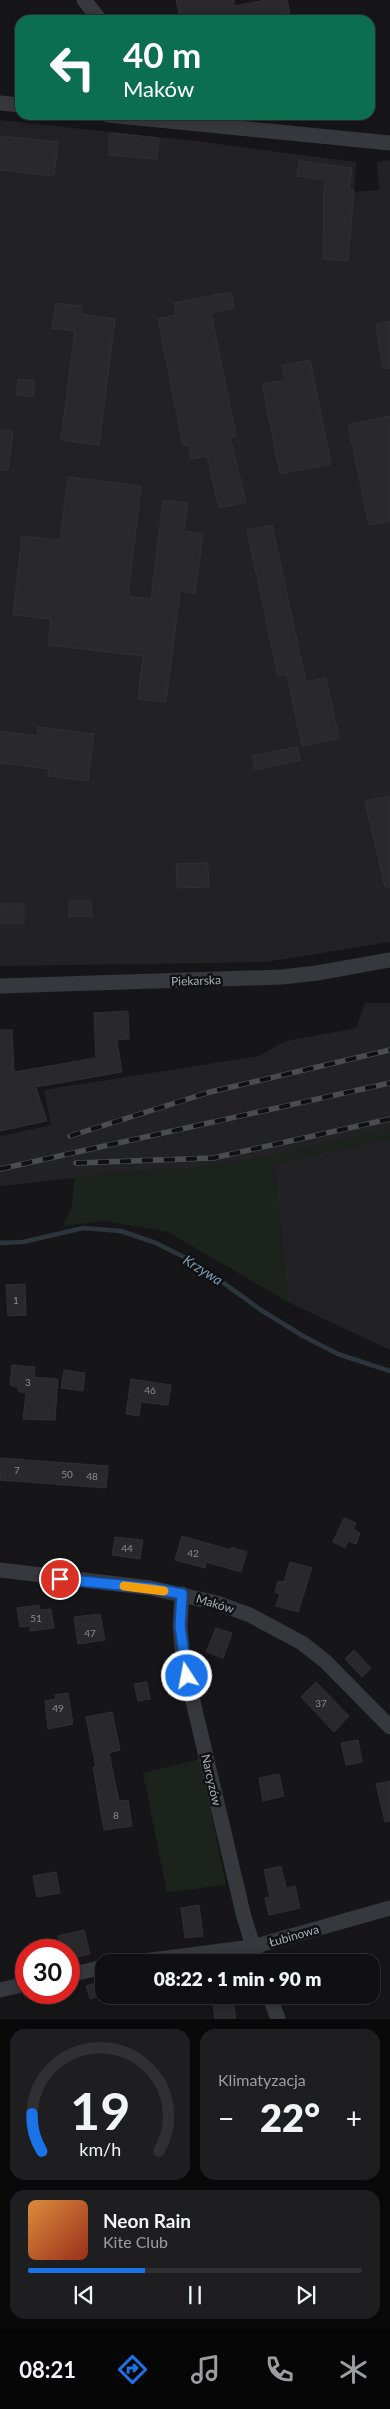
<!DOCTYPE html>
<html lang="pl">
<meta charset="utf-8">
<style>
:root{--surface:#101012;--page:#1e1e20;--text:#f1f3f6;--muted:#9c9d9f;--line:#303032;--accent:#1a73e8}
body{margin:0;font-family:Lato,sans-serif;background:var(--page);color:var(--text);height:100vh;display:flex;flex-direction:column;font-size:19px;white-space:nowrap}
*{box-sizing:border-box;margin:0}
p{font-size:16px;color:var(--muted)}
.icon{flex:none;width:28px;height:28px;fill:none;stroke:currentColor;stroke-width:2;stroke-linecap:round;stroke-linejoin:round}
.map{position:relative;height:2019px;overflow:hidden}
.panel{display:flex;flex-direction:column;gap:10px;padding:10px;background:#09090a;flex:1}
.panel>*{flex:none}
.guide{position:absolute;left:15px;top:15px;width:360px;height:105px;border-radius:15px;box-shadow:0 2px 8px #0003,0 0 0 1px var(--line);background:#0b6e4f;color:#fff;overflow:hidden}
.speed{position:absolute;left:15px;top:1939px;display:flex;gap:10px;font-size:25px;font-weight:700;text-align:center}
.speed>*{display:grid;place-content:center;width:65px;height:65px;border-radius:50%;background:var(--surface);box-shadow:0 2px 8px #0003,0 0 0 1px var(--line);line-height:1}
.speed .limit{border:8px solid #d22;background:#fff;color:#111}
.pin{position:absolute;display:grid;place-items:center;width:42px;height:42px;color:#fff;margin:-21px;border:2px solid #fff;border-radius:50%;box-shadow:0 1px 5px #0007}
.me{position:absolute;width:55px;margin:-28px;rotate:349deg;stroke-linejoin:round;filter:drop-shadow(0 0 4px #0008)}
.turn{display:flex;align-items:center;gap:18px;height:105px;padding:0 25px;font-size:22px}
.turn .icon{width:65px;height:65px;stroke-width:2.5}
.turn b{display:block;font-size:35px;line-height:42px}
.big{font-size:38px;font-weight:800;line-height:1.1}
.panel .card{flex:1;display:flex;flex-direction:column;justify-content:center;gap:8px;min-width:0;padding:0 18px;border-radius:15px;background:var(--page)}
.panel .dial{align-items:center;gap:0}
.dial svg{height:130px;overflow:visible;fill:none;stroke:var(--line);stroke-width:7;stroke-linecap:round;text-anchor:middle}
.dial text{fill:var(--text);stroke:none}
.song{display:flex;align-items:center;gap:15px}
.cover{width:60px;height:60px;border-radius:8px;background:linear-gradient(135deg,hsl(30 70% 55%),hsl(10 70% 35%))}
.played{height:5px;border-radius:2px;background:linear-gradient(90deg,var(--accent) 35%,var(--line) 35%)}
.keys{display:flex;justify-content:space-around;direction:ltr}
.heat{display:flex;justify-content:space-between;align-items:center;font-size:28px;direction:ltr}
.panel .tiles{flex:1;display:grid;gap:10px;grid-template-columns:1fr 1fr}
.card:last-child{grid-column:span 2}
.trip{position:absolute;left:95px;top:1954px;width:285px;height:50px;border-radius:15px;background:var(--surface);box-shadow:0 2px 8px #0003,0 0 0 1px var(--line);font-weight:800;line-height:50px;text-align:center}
.dock{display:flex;height:80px;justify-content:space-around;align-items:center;background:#060607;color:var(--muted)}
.dock .icon{width:35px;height:35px}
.dock .selected{color:var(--accent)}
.dock b{font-size:22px;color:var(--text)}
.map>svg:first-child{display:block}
.built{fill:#222225}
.green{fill:#1c231d}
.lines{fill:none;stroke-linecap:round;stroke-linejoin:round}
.stream{stroke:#2c353c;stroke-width:4.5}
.building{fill:#29292c;stroke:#303034}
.minor{stroke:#37383d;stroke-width:15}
.rail-casing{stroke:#4a4c52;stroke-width:5.5}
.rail{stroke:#111113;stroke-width:4;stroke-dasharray:11;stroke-linecap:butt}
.route-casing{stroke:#114b97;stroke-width:12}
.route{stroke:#1a73e8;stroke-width:9}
.slow{stroke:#f59e0b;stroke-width:9}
.labels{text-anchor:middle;stroke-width:5;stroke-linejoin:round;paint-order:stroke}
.number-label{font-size:10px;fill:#888b94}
.street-label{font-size:12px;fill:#a8adb8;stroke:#111113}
.water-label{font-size:14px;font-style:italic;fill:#7f9bb3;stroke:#111113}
</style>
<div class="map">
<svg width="390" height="2019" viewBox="0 0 390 2019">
<rect width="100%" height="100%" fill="#161618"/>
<g class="built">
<polygon points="0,120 195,141 356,162 354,192 379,190 377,162 390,160 390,942 266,962 0,966"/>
<polygon points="365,1003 390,1003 390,1129 273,1156 191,1169 130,1172 0,1186 0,1136 51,1125 44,1090 259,1056 286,1041 356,1028"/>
<polygon points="390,1138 390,1350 288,1302 274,1163"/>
</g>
<g class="green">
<polygon points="390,1129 390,1138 274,1163 288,1302 168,1232 105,1221 63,1226 72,1206 74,1178 130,1172 191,1169 273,1156"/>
<polygon points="200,1759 226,1885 167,1892 143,1773"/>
</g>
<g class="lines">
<polyline class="stream" points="0,1243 23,1242 83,1228 121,1231 156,1243 196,1263 261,1310 303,1336 338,1354 390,1371"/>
</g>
<g class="building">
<polygon points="176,0 234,0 234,6 266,0 287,0 290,13 283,14 284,20 180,20"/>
<polygon points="110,133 159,138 157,159 108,155"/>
<polygon points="0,136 58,142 54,176 0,170"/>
<polygon points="299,161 352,168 349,189 354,190 348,261 323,259 324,180 297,176"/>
<polygon points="231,292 234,308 211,313 236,436 230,437 246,502 219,508 207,456 191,459 189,445 183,446 158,319 176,315 174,303"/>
<polygon points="56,303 82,306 81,314 115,319 99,445 61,440 75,331 52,328"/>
<polygon points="390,321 390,368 383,369 376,324"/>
<polygon points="310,360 331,464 280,474 262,384 285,380 282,365"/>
<polygon points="18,379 35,381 33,397 16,395"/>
<polygon points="390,416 390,521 369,525 348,425"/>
<polygon points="0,430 13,431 8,470 0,470"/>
<polygon points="68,477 141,486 128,596 151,599 163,500 188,503 184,531 203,534 195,593 180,591 166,702 138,699 143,656 48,645 51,619 13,615 22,536 60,540"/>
<polygon points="272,525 306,682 326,678 339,738 302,746 287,674 278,676 247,530"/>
<polygon points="38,727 94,734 88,781 48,776 49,769 0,763 0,731 37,736"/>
<polygon points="297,747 300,760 255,770 252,756"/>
<polygon points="390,796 390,887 385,887 365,801"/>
<polygon points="208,863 209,887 177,888 176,864"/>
<polygon points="69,901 91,901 92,916 69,917"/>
<rect x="0" y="904" width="24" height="19"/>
<polygon points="128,1011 129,1039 117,1040 122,1072 36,1087 47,1121 0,1131 0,1030 12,1030 14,1072 96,1058 94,1013"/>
<polygon points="25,1284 26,1315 8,1316 6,1285"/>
<polygon points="12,1365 35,1367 34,1377 58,1379 55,1420 23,1419 26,1393 18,1391 18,1387 10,1385"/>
<polygon points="64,1370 85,1373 83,1391 61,1388"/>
<polygon points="131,1379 171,1385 168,1405 141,1402 139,1416 126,1414"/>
<polygon points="0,1458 108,1466 106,1488 0,1480"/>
<polygon points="344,1518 356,1523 353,1529 360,1533 356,1544 348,1541 345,1548 333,1542"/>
<polygon points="182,1536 231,1550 231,1547 247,1552 241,1572 206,1562 205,1568 175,1560"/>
<polygon points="115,1537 143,1540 140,1559 112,1555"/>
<polygon points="290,1562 312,1568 298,1612 276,1606 280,1594 275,1592 278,1581 284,1582"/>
<polygon points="39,1605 40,1610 51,1609 54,1628 30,1631 30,1626 20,1627 17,1608"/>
<polygon points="100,1614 105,1640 78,1644 74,1617"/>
<polygon points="216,1628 232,1633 223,1658 206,1652"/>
<polygon points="354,1650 371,1668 362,1677 345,1659"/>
<polygon points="147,1682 150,1699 138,1701 134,1684"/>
<polygon points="316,1682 349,1716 334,1732 301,1697"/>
<polygon points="68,1693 73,1724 48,1729 45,1701 56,1699 55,1695"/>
<polygon points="112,1712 120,1750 109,1753 119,1801 128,1800 132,1826 104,1830 93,1767 96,1767 86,1717"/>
<polygon points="358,1740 362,1762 346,1765 341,1743"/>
<polygon points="279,1774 284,1796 263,1801 259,1778"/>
<polygon points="390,1781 390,1821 385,1822 376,1784"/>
<polygon points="281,1866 286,1888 295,1886 300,1908 269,1915 265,1898 270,1897 264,1870"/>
<polygon points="56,1872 60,1893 37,1897 33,1876"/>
<polygon points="199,1905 203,1936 185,1938 181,1908"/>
<polygon points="84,1930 90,1954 69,1959 69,1950 62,1950 58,1936"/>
<polygon points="104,1981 104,1995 90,1999 86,1986"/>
<polygon points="212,1995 232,1995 236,2019 215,2019"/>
</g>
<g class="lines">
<g class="minor">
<polyline points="84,0 100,20"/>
<polyline points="0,103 20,105"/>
<polyline points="108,115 390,143"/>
<polyline points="0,986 283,977 317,973 390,960"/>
<polyline points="0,1570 151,1588 217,1603 250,1615 302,1643 325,1661 390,1727"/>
<polyline points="182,1594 180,1626 183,1659 244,1917 258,1962"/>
<polyline points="136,1962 252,1947 390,1908"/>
<polyline points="69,1975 104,1967"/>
<polyline points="0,1990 26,1984"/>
<polyline points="269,1995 278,2019"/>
</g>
<g class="rail-casing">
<g id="rail">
<polyline points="70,1136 210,1092 390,1050"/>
<polyline points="76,1163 213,1158 390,1119"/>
<polyline points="0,1169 390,1083"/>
</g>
</g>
<use href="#rail" class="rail"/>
</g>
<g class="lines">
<g class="route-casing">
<polyline id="route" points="60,1579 151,1588 182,1594 180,1626 187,1676"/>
</g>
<use href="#route" class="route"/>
<polyline class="slow" points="124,1586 164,1591"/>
</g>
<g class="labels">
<g class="number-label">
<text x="16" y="1304">1</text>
<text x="28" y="1386">3</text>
<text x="150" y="1394">46</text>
<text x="17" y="1474">7</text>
<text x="67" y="1478">50</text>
<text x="92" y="1480">48</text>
<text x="127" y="1552">44</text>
<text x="193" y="1557">42</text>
<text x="36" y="1622">51</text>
<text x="90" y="1637">47</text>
<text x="321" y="1707">37</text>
<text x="58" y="1712">49</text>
<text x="116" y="1819">8</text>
</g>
<g class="street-label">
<text transform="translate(196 981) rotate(-2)" y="4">Piekarska</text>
<text transform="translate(215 1604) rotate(17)" y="4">Maków</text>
<text transform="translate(211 1780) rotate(77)" y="4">Narcyzów</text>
<text transform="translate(294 1936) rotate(-16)" y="4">Łubinowa</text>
</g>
<g class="water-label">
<text transform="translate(203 1270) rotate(32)" y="5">Krzywa</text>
</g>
</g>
</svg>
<div class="speed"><div class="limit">30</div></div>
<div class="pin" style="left:60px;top:1579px;background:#d93025"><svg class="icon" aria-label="arrive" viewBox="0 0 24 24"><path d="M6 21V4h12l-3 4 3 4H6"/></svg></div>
<svg class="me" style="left:187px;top:1676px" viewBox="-20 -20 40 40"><circle r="17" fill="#1a73e8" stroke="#fff" stroke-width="3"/><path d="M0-11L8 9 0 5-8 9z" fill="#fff"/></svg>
<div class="trip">08:22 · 1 min · 90 m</div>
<div class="guide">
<div class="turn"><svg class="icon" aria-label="left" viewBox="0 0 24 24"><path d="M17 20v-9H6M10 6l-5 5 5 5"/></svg><div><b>40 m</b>Maków</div></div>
</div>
</div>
<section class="panel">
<div class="tiles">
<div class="card dial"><svg viewBox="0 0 100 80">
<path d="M14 69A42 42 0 1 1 86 69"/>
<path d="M14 69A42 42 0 0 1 8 46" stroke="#1a73e8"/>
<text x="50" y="56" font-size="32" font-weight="700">19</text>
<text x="50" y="72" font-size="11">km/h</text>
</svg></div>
<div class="card"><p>Klimatyzacja</p>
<div class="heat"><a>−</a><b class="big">22°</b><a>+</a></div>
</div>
<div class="card">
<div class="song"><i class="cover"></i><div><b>Neon Rain</b><p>Kite Club</p></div></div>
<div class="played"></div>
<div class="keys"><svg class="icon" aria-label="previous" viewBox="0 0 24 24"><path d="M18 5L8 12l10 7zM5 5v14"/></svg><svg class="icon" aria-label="pause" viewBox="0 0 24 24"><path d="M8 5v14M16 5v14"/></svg><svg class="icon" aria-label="next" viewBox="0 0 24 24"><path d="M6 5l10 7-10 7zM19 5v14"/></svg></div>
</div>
</div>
</section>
<nav class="dock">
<b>08:21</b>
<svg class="icon selected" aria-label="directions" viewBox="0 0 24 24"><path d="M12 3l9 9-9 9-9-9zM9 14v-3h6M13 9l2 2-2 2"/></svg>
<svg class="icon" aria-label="music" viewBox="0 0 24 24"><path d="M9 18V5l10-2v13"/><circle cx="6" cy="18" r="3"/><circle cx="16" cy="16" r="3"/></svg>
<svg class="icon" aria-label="phone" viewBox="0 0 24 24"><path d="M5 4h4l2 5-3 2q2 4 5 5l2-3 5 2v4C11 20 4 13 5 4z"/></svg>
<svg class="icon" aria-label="climate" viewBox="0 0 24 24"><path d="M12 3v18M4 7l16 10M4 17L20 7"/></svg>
</nav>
